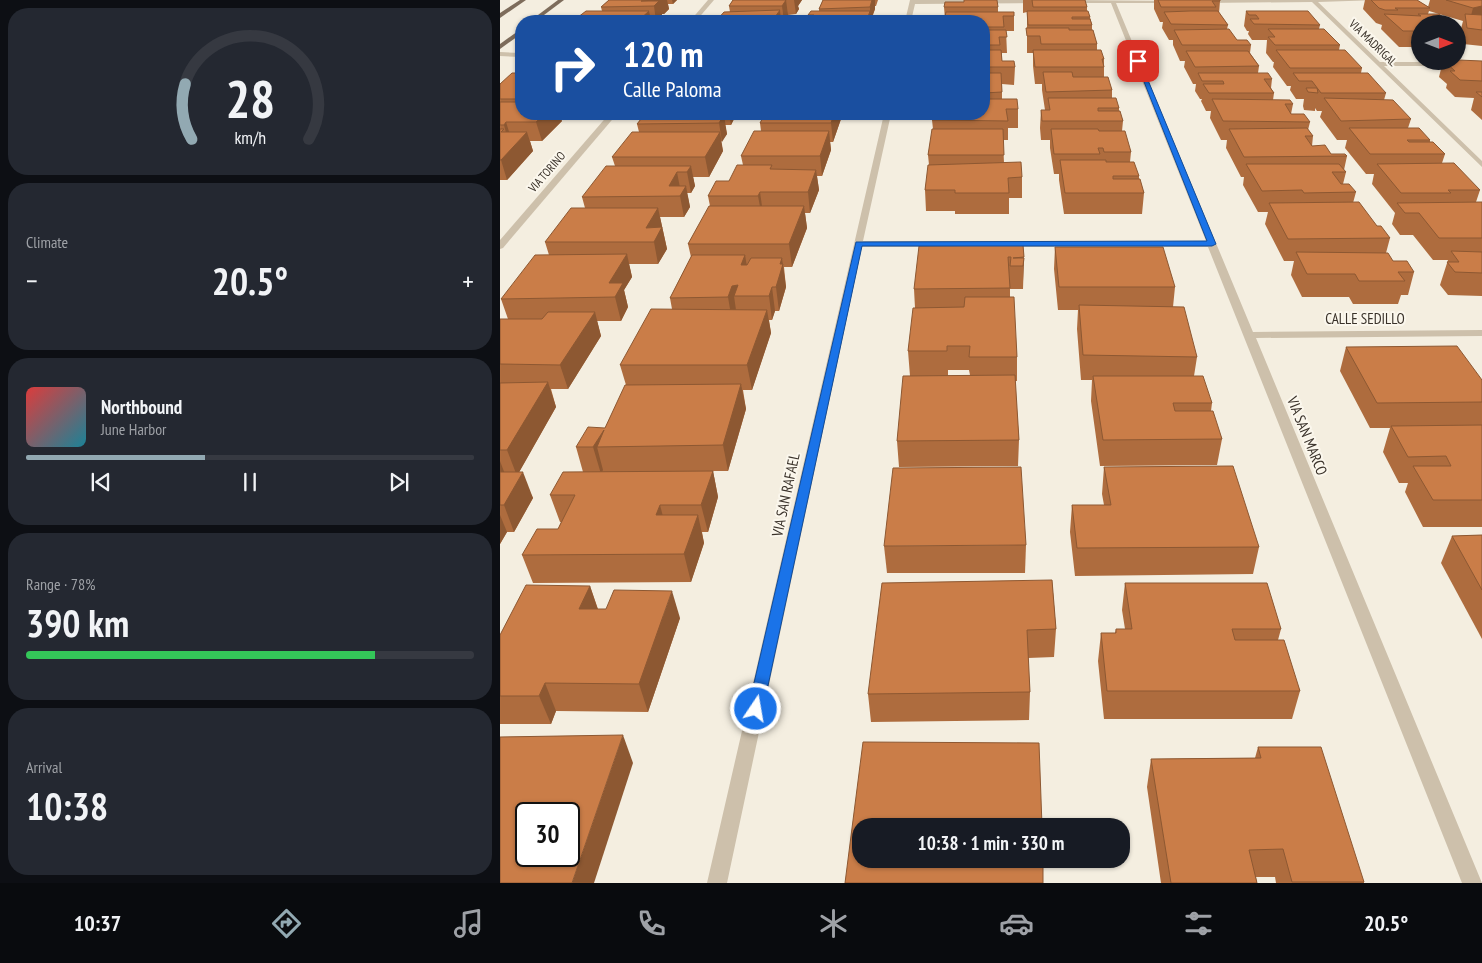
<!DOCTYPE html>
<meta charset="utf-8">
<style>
:root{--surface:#171b24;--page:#242831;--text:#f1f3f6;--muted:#9ea1a6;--line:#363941;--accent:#92a9b2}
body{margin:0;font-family:"PT Sans Narrow",sans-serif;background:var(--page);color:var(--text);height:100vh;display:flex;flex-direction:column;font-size:19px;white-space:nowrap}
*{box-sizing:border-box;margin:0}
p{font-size:16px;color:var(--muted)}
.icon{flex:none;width:28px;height:28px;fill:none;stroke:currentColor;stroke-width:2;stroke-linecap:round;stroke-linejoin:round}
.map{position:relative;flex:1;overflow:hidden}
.side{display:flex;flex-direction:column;gap:8px;padding:8px;background:#0d0f14;width:500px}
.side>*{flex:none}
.hud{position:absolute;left:15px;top:15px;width:475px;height:105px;border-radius:20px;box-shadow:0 1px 4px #0004;background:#1a4fa0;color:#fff;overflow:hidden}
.needle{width:32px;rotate:90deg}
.tools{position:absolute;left:911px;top:15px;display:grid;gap:10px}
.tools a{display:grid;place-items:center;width:55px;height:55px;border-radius:50%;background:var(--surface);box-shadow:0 1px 4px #0004;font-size:25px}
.speed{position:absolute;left:15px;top:802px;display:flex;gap:10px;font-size:25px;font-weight:700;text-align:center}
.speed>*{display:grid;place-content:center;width:65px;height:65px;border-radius:50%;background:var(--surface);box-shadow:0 1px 4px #0004;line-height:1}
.speed .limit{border:2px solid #111;border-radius:8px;background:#fff;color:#111}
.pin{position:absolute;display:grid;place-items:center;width:42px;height:42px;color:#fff;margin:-21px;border-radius:10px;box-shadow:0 2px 8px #0006}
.me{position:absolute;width:55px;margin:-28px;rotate:12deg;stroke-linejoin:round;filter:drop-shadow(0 0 4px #0008)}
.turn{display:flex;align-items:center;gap:18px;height:105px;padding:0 25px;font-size:22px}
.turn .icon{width:65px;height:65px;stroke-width:2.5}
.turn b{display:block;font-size:35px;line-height:42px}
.big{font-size:38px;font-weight:600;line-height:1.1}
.side .card{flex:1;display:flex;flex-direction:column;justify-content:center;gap:8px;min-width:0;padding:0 18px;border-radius:20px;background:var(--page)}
.side .dial{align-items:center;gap:0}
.dial svg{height:130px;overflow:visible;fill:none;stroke:var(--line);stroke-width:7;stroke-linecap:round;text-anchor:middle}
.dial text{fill:var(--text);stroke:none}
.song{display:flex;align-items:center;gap:15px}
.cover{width:60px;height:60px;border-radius:8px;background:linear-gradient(135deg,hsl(0 70% 55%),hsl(190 70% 35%))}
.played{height:5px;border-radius:2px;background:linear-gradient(90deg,var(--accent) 40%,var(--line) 40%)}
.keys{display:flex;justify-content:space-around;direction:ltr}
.heat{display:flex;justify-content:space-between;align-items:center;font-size:28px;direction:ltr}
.charge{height:8px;border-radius:4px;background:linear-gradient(90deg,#34c759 78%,var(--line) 0)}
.trip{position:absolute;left:352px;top:818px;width:278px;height:50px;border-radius:20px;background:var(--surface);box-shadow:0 1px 4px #0004;font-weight:600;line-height:50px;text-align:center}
.tabs{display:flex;height:80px;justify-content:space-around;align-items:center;background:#090b0e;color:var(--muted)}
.tabs .icon{width:35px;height:35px}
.tabs .current{color:var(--accent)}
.tabs b{font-size:22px;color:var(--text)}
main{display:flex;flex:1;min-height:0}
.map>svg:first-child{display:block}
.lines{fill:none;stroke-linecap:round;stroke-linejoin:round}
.street{fill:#cdc0ab;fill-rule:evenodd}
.primary{fill:#7d6c5b;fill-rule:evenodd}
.wall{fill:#ae6c3e;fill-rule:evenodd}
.shaded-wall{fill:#8d5832}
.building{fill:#ca7d48;stroke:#8d5832;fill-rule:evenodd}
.route{fill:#1a73e8;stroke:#114b97}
.labels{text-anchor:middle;stroke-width:4;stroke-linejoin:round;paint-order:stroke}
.far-street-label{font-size:12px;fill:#3a322a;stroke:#fbf7ed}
.street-label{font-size:15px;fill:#3a322a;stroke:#fbf7ed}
</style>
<main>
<section class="side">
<div class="card dial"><svg viewBox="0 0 100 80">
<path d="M14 69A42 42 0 1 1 86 69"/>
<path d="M14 69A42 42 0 0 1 10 35" stroke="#92a9b2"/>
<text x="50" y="56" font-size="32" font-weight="700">28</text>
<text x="50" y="72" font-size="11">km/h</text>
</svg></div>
<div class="card"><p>Climate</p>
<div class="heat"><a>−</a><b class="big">20.5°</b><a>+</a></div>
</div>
<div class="card">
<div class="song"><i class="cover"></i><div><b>Northbound</b><p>June Harbor</p></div></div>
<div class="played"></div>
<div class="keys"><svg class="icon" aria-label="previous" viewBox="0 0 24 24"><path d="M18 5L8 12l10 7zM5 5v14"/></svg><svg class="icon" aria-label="pause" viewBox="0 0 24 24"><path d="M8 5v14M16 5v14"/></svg><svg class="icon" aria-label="next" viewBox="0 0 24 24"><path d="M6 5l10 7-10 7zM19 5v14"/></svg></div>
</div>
<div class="card"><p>Range · 78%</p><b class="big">390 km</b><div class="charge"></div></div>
<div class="card"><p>Arrival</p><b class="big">10:38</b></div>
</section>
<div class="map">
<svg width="982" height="883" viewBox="0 0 982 883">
<rect width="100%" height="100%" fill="#f4eee0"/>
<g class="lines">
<g class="street">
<polygon points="208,0 214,0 196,21 190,21"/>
<polygon points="410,0 540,0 541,1 538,3 415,4 411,21 405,21"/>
<polygon points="566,0 674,1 671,3 616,3 753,332 982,330 982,336 756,338 982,883 962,883 708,247 362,247 227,883 207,883 384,114 391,114 363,241 706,241 611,3 568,3"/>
<polygon points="701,0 879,0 818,2 880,62 982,62 982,66 884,66 982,161 982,167 812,2 703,3"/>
<polygon points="0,52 21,53 21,57 0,56"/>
<polygon points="109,114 117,114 3,248 0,249 0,240"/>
</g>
<g class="primary">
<polygon points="20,0 26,0 0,18 0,13"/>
<polygon points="58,0 64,0 36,21 30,21"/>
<polygon points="21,29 21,34 0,49 0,44"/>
</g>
</g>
<g class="wall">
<polygon points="109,0 177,0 173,4 168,4 169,9 164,14 162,14 162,16 157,21 73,21 102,11 101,7"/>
<polygon points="233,0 302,0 298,6 299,9 296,14 288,15 284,21 216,21 230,12 229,6"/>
<polygon points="323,0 378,0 376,6 375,6 375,9 371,21 309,21 308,15 319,11 319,9"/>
<polygon points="523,0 585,0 587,7 587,11 590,17 592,25 592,30 597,44 597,50 604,59 604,77 612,90 612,98 619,108 619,111 623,121 622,131 631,152 630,162 639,176 639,179 644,193 642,214 564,214 559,180 559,174 554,174 550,148 550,140 541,140 540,128 541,110 545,110 542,90 542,84 535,84 533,66 533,53 527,53 527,12 523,13"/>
<polygon points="654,0 720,0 720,1 719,13 728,25 727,29 737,40 751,45 750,53 759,66 758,73 772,79 771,88 774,93 773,100 793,104 791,114 810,122 808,130 813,136 812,146 831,154 847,156 844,170 846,172 843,184 856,192 853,203 877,226 890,238 886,253 893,261 914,272 908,295 901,295 898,304 853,304 849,297 802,297 791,275 794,261 784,261 765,224 768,212 758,212 743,185 744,177 741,177 726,148 727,140 721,140 710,118 711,111 706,111 701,101 702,99 700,99 695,91 696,84 693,84 684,67 685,61 680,61 673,45 673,40 669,40 662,28 663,22 660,22 654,9"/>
<path d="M 865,0 L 917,0 L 928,7 L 930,0 L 982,0 L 982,46 L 963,44 L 961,29 L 963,21 L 939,14 L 920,24 L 920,47 L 899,47 L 881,29 L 882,25 L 876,23 L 863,9 ZM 929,11 L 939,14 L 928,14 Z"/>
<polygon points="444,7 498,7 498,12 514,16 514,31 506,31 507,53 502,53 502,61 515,67 514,85 502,84 502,99 518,109 518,128 508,128 508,140 503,140 504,163 522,177 522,198 509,198 509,214 455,214 455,211 426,211 425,190 429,165 428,155 433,129 432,120 484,114 484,21 445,19"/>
<polygon points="746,11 820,25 819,29 840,45 839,50 862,68 861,73 886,93 884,100 911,119 908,128 930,140 930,142 945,154 942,163 980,190 976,202 982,202 982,296 948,295 940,285 948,260 933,260 913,235 900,235 892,224 895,213 872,184 874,174 866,174 845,148 847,140 837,140 820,117 822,111 817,111 815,108 815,111 804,110 803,106 804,99 796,99 790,90 791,86 787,86 773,67 774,62 773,62 766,53 767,40 752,40 748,34 749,31 747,31 744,26"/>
<polygon points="943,61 982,61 982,120 971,110 974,98 955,97 946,88 947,84 939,77"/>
<polygon points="21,66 21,114 62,121 42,141 30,141 33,151 7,180 0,180 0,84 18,73 17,69"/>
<polygon points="145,114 233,114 234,119 231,125 225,125 227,134 221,142 223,151 209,177 193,177 195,186 191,193 187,193 190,207 184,217 160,217 167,249 158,264 129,264 132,277 124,290 128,307 121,321 97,321 101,336 68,389 51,389 56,407 19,472 33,498 14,532 7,532 0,544 0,319 8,319 1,299 49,255 45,242 85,208 82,197 115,166 112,157 139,132 137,124"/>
<polygon points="341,119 333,142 330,142 331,150 322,176 317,176 319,190 310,213 305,213 307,228 292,267 284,267 286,287 279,311 275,311 272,320 269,320 271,333 252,390 243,390 246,409 228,471 213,471 218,497 208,532 202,532 204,543 191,582 33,583 22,555 58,529 61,522 60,522 50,495 83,472 76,447 105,428 126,385 120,365 172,309 170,298 191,257 188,244 210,206 208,196 229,181 243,165 241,156 261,131 260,123"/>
<path d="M 523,245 L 524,258 L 523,289 L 510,289 L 510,297 L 517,357 L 517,381 L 515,381 L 519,440 L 518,466 L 399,467 L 397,441 L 410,376 L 408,351 L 415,308 L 414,289 ZM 448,370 L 469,370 L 470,375 L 448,376 Z"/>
<polygon points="555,247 675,287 673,307 697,357 694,376 712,403 711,411 722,439 717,465 600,466 591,401 592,380 581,380 577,329 578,310 558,310 554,269"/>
<polygon points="846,347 982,380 982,527 923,527 905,492 908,483 899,483 883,452 890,428 870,428 840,371"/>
<polygon points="604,467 759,547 753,574 575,576 570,532 572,505 604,505 602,494"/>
<polygon points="982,535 982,639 941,563 952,536"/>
<polygon points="526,545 525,573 387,573 384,546"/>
<polygon points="552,580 556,629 554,657 528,658 530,692 529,720 371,722 368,694"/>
<polygon points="625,583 781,629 778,640 800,691 792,719 604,719 598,661 601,633 615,633 616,629 625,629 622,610"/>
<polygon points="90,586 98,609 180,618 148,712 56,711 51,724 0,724 0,635"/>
<polygon points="758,747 864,882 864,883 776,883 775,877 756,877 757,883 661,883 647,787 651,759 755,758"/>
</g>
<g class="shaded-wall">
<polygon points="155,0 167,0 169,9 164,14 162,14 162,16 156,21 154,6 141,1"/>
<polygon points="172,0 177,0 173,4"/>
<polygon points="286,0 288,15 284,21 282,6"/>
<polygon points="294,0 302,0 298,6 299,9 296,14"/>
<polygon points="372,0 375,0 375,9 370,21 370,7"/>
<polygon points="982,6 982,21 969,23 973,8"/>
<polygon points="280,10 281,21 284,17 284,21 276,21 275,17"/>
<polygon points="149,11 151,21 138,21"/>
<polygon points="370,11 370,21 368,21 368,17"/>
<polygon points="45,114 60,114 62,121 42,141 36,122"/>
<polygon points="215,114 220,114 221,119 224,115 227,134 222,142 219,123 214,115"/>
<polygon points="229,114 233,114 234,119 231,125"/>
<polygon points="334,114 340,114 341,119 333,142 331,123"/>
<polygon points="6,122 12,141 9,144 4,125"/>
<polygon points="329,131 331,150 322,176 320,156"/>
<polygon points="27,132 33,151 7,180 1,160"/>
<polygon points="220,132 223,151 209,177 205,157"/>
<polygon points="191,166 195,186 191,193 187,172"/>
<polygon points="316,170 319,190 310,213 308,192"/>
<polygon points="177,172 181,193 169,186"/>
<polygon points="186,186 190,207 184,217 180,196"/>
<polygon points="260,192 263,213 262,217 258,196"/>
<polygon points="304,206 307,228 292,267 289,244"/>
<polygon points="158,208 167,249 158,264 154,242 146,228"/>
<polygon points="127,254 132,277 124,290 128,307 121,321 115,297 109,283"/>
<polygon points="245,255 249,278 241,265"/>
<polygon points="282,258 286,287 279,311 276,287 280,264"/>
<polygon points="524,258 523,281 523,289 523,266"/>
<polygon points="238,285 234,296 236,310 232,321 228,297 232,286"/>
<polygon points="272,287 275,311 272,320 269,296"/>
<polygon points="267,310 271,333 252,390 247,365"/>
<polygon points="95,312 101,336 68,389 60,365"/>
<polygon points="48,382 56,407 17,476 7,450"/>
<polygon points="241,384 246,409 228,471 223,445"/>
<polygon points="104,430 97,447 103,470 101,474 93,447"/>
<polygon points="0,461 10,487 0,491"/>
<polygon points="213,471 218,497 208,532 201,505"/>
<polygon points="23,472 33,498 14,532 4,505"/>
<polygon points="160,505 167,532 156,515"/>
<polygon points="0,515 7,532 0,544"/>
<polygon points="198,515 204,543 191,582 184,554"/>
<polygon points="90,586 99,613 79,609"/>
<polygon points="172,591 180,618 148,712 139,684"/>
<polygon points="45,683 56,711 51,724 39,696"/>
<polygon points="123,735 133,763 94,883 72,883"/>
</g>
<g class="building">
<polygon points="109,0 155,0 141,1 159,1 154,6 101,7"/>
<polygon points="233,0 286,0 282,6 229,6"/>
<polygon points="323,0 372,0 370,7 319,9"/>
<polygon points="464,0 497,0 498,7 444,7 445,2 464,2"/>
<polygon points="532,0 585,0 587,7 533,7"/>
<polygon points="658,0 720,0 720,1 712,1 716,7 661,7"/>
<polygon points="871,0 917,0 930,8 895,8 898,10 885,10 879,8"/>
<polygon points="946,0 982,0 982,6 973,8"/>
<polygon points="280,10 275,17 284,17 281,21 216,21 224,12"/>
<polygon points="86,11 149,11 138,21 73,21"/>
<polygon points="311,11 370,11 368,17 350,17 349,19 367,19 366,21 311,21 314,15 308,15"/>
<polygon points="527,11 588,11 590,17 572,17 572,19 590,19 592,25 528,25"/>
<polygon points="690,11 718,11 728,25 671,24 664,12"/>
<polygon points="746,11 808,11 820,25 754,24 750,19 759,19 756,15 749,15"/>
<polygon points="446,12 514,12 514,16 503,16 504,27 484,27 484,21 444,21"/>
<polygon points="884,14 921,16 918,14 939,14 952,24 920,24 920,31 903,31"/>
<polygon points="965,14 982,15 982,30 967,28"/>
<polygon points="526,28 569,28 569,30 593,30 597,44 541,44 540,36 527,36"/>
<polygon points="729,29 737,40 747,40 751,45 682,45 674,30"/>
<polygon points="768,29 824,29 840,45 775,45 768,37 775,37"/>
<polygon points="484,30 506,30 507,37 499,37 500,45 484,45"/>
<polygon points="484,50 501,50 502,61 514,61 515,67 484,67"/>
<polygon points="533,50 601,50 604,59 602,59 604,67 535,67"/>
<polygon points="776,50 845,50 862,68 790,68"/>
<polygon points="686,51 748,51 759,66 695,67"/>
<polygon points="958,60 982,61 982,81 960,80 950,71 955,71 944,61 958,61"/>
<polygon points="543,72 572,72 573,77 608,77 612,90 546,92"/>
<polygon points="12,73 21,73 21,99 0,99 0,84"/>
<polygon points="484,73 501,73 502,92 484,93"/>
<polygon points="698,73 768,73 772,79 764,79 774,93 709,93 703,84 724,84 723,81 702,81"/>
<polygon points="793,73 868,73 886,93 821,93 812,81 799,81"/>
<polygon points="806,88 817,88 818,93 808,92"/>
<polygon points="976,92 982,92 982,97"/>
<polygon points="548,98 616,98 619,108 598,108 598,111 620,111 623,121 542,121 541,110 550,110"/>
<polygon points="824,98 893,100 911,119 841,121"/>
<polygon points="484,99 517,99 518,109 506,109 508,121 432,120 433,114 484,114"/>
<polygon points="712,99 790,100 793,104 785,104 791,114 804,114 810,122 723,121"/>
<polygon points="0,102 21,102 21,114 45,114 36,122 6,122 4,125 0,125"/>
<polygon points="145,114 215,114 214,115 224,115 219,123 137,124"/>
<polygon points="265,114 334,114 331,123 260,123"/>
<polygon points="807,128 813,136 805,136 812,146 825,145 831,154 845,154 847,156 744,157 729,129"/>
<polygon points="849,128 919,128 930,140 907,140 909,142 933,142 945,154 870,154"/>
<polygon points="0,129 4,129 1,132 27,132 1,160 0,160"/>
<polygon points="432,129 503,129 504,155 428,155"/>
<polygon points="551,129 598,129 599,131 625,131 631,152 604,152 603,148 598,148 600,154 554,154"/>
<polygon points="254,131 329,131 320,156 241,156"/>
<polygon points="132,132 220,132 205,157 112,157"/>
<polygon points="560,160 606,160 606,162 634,162 639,176 613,176 613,179 640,179 644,193 565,193"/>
<polygon points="521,162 522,177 508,178 509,193 455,193 455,190 425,190 428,165"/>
<polygon points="954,163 980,190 948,190 951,193 901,193 877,164"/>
<polygon points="746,164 839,164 846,172 832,172 841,184 849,184 856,192 804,193 802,190 762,191"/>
<polygon points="237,165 272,165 270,169 316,170 308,192 260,192 258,196 208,196 216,181 229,181"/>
<polygon points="106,166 191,166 187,172 177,172 169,186 186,186 180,196 82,197"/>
<polygon points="859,202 877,226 881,226 890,238 788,239 769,203"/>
<polygon points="982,202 982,238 939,238 919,213 905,213 897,203"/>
<polygon points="209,206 304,206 289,244 188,244"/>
<polygon points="71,208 158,208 146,228 162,227 154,242 45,242"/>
<polygon points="523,245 524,257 513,258 524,258 523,266 510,266 511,257 508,257 510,288 414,289 419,246"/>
<polygon points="555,247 663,247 675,287 559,287"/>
<polygon points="951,251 982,252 982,273 955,272 947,262 959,262"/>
<polygon points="796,252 888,253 893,261 907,261 914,272 898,272 905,281 859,281 855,274 807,274"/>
<polygon points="127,254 109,283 123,283 115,297 1,299 35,255"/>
<polygon points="192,255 245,255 241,265 247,265 251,258 282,258 280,264 283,264 276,287 272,287 269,296 234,296 238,285 232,286 228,297 170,298"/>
<polygon points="465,297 514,297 517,357 469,357 470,346 447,346 447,351 408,351 413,308 464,307"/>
<polygon points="579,305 684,307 697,357 583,355"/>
<polygon points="151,309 267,310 247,365 120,365"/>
<polygon points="48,312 95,312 60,365 0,364 0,319 42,319"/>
<polygon points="957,346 982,380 982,402 877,403 846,347"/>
<polygon points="515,375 519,440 397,441 403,376"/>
<polygon points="593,376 703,376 712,403 673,403 675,411 713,411 722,439 603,440"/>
<polygon points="48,382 7,450 0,450 0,383"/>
<polygon points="241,384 223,445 97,447 104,430 93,447 76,447 88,427 105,428 125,385"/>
<polygon points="982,425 982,500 933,500 913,466 951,466 946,456 908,457 891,426"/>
<polygon points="733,466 759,547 577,548 572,505 611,505 604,467"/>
<polygon points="521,467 526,545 384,546 393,468"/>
<polygon points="213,471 201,505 160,505 156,515 198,515 184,554 22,555 37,529 58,529 75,495 50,495 63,472"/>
<polygon points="0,472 23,472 4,505 0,505"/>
<polygon points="982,535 982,590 952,536"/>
<polygon points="552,580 556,629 527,630 530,692 368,694 382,583"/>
<polygon points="625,583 767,583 781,629 732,629 735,640 784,640 800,691 607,691 601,633 616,633 616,629 632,629"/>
<polygon points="26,585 90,586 79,609 106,609 114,590 172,591 139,684 45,683 39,696 0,696 0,635"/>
<path d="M 123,735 L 72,883 L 0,883 L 0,737 ZM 26,814 L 69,814 L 69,856 L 26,856 Z"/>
<polygon points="363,742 539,743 542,826 361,826 361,859 543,859 543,883 345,883"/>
<polygon points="758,747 821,747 864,882 792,882 783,849 749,850 757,883 671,883 651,759 761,758"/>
</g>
<polygon class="route" points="635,59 640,61 716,244 712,246 362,246 263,709 261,713 256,715 250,713 248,709 356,242 707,241"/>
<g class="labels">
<g class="far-street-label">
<text transform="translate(873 43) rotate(44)" y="4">VIA MADRIGAL</text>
<text transform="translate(47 172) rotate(-49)" y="4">VIA TORINO</text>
</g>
<g class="street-label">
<text x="865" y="324">CALLE SEDILLO</text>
<text transform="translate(807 436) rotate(68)" y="5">VIA SAN MARCO</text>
<text transform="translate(286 495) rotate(-78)" y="5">VIA SAN RAFAEL</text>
</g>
</g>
</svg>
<div class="tools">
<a><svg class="needle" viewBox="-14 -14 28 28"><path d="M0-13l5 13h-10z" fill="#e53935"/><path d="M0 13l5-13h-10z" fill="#9ea1a6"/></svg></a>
</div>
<div class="speed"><div class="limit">30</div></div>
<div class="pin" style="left:638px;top:61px;background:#d93025"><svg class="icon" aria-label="arrive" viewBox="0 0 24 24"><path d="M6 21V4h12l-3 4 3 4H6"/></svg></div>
<svg class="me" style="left:256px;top:709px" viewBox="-20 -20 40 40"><circle r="17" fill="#1a73e8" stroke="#fff" stroke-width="3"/><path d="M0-11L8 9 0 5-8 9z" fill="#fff"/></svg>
<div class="trip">10:38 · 1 min · 330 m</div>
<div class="hud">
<div class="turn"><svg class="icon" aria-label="right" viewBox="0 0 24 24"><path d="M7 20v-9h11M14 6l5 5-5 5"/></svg><div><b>120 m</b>Calle Paloma</div></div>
</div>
</div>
</main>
<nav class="tabs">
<b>10:37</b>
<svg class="icon current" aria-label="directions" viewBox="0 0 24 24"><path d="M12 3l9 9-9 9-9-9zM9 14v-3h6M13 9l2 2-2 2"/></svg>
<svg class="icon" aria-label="music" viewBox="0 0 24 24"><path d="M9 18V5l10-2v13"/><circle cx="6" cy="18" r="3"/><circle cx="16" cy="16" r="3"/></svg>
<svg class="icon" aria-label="phone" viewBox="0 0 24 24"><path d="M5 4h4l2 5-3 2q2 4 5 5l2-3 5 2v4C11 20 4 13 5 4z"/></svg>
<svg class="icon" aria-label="climate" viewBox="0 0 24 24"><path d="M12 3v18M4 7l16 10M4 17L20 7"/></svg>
<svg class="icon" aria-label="car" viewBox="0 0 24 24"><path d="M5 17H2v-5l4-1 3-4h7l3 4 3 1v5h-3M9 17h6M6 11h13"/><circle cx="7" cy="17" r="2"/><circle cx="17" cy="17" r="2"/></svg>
<svg class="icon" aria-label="filters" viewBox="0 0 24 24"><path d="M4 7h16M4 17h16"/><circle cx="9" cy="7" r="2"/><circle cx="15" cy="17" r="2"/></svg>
<b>20.5°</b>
</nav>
